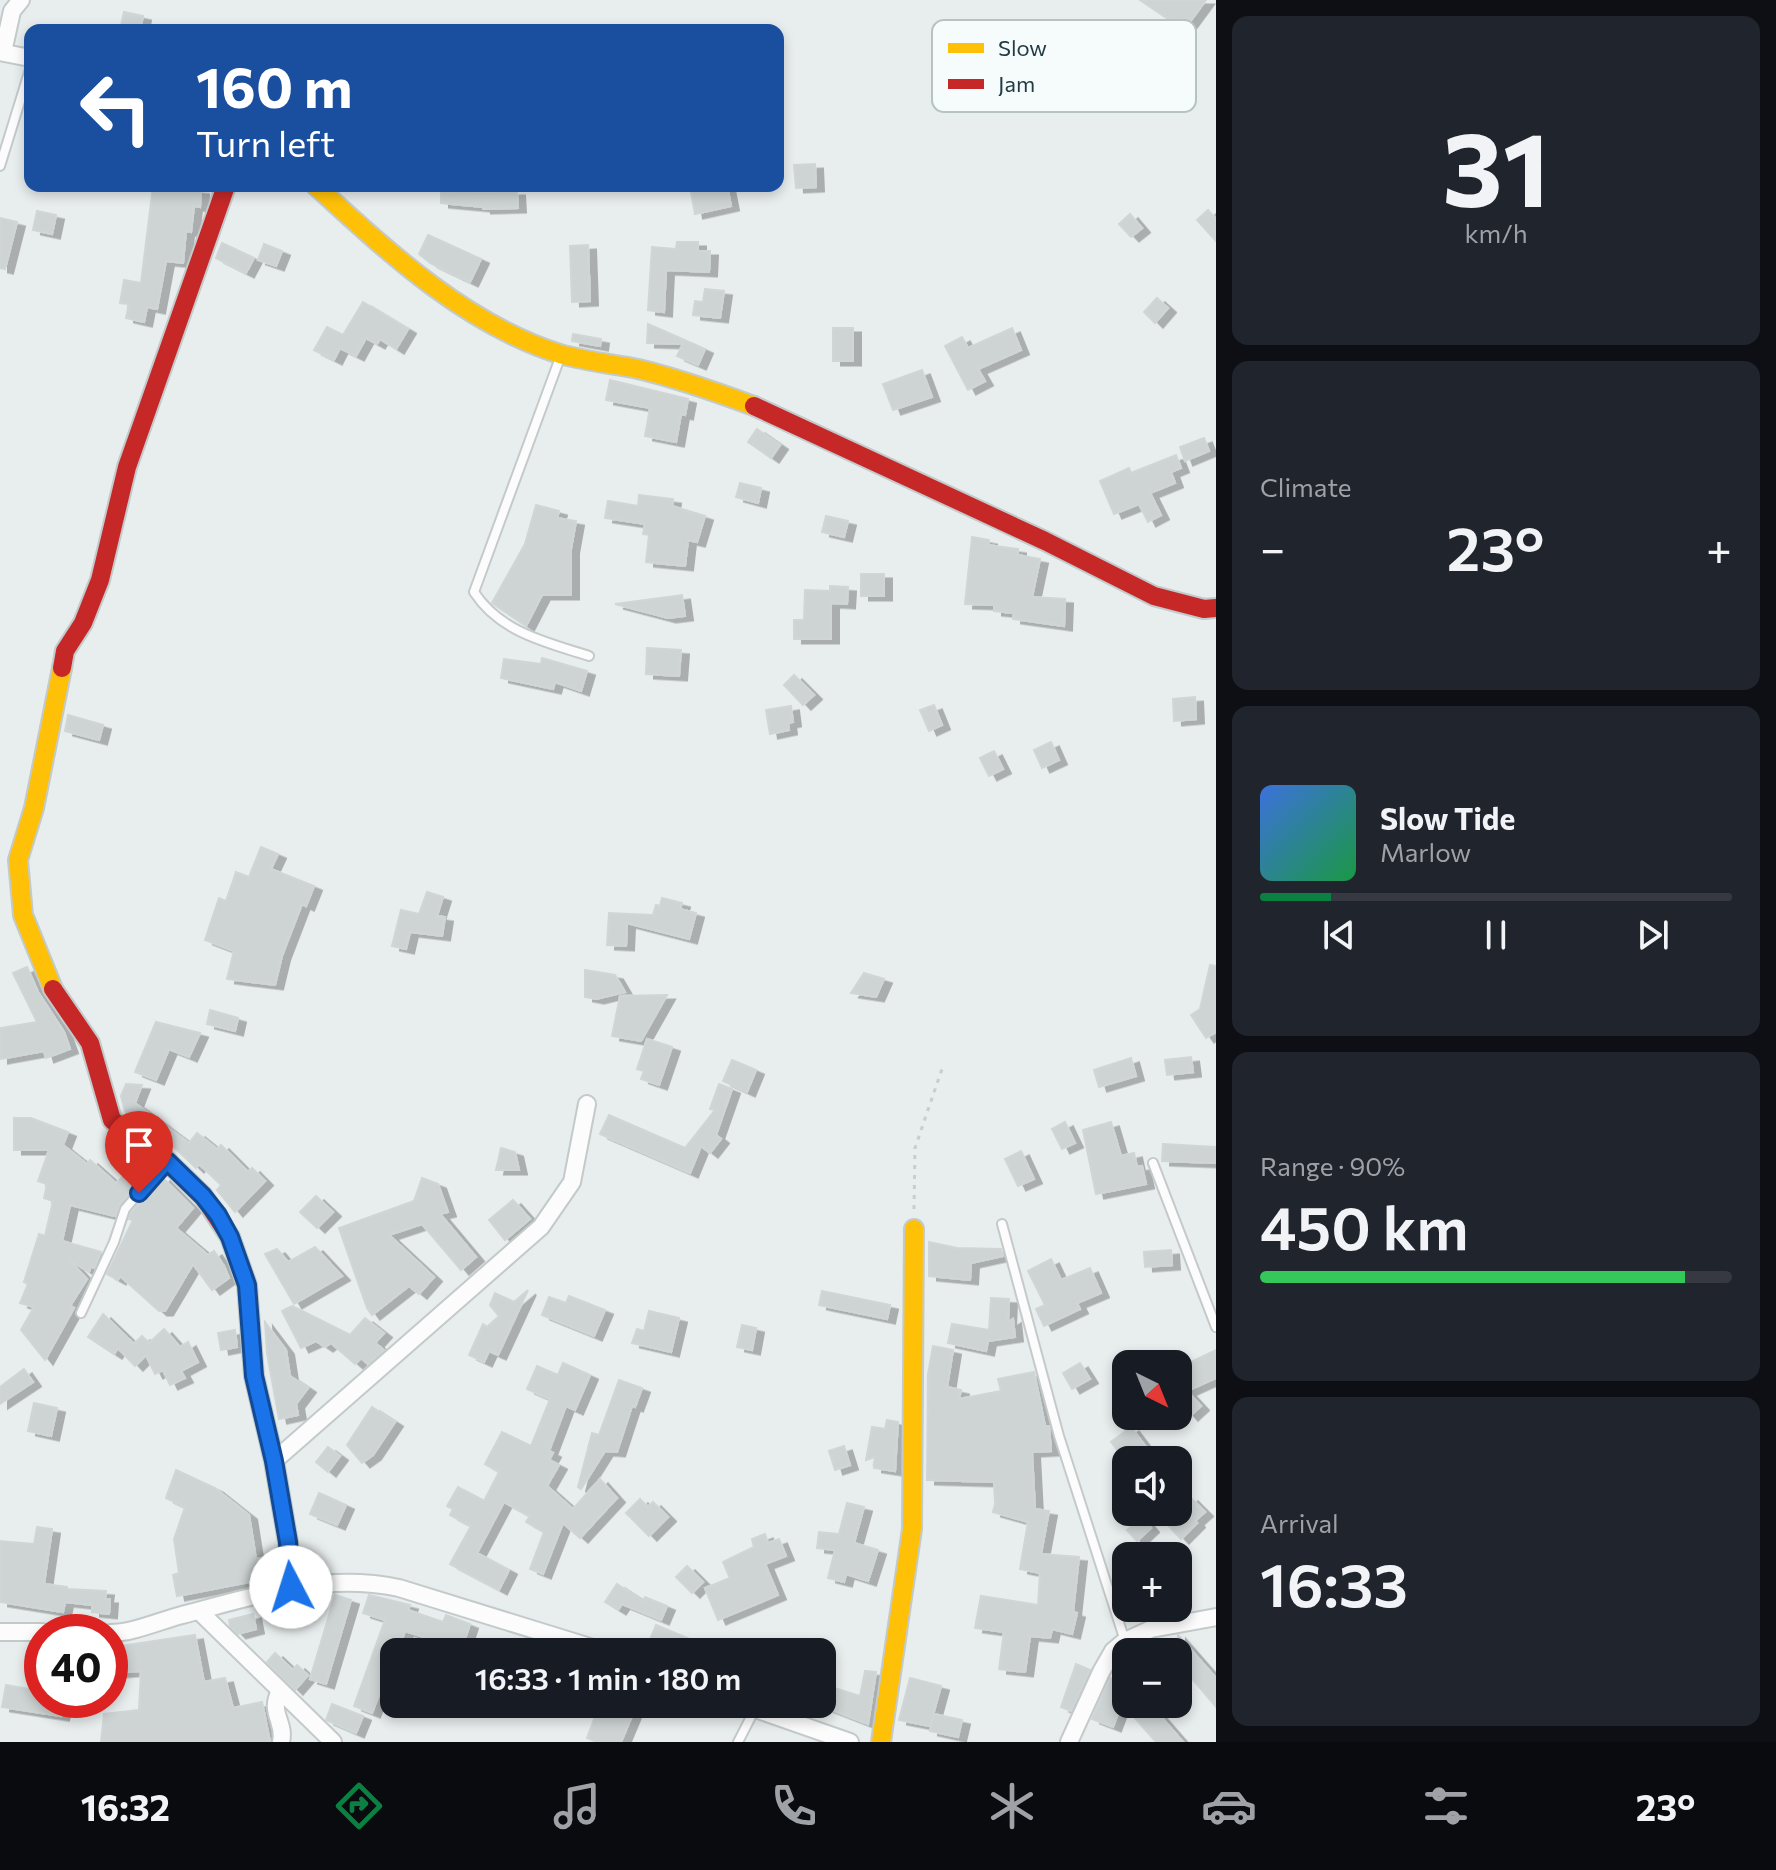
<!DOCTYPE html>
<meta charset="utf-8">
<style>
:root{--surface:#171b24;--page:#20242c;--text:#f1f3f6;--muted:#9ea1a6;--line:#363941;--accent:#0b8043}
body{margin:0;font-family:Commissioner,sans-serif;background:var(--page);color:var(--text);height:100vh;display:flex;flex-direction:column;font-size:30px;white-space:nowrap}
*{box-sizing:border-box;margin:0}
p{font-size:26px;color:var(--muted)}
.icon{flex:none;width:44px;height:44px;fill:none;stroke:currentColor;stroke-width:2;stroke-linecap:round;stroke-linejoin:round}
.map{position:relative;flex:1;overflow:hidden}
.drawer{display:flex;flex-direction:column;gap:16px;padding:16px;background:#0d0f14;width:560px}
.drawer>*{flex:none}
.banner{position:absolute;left:24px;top:24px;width:760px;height:168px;border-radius:16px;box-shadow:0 4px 12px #0003;background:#1a4fa0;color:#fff;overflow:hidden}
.needle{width:52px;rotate:137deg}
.tools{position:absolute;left:1112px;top:1350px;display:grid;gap:16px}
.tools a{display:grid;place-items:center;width:80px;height:80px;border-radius:16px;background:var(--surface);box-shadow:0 4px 12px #0003;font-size:40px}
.speed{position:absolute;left:24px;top:1614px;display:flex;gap:16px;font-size:40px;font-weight:700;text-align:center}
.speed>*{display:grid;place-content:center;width:104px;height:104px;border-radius:50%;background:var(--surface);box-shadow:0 4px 12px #0003;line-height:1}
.speed .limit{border:12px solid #d22;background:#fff;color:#111}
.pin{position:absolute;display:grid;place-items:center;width:68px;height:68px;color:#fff;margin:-82px -34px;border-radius:50% 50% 50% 0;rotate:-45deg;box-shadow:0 0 8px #0007}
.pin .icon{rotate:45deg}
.me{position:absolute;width:88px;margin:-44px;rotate:355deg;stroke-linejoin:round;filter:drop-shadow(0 0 6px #0008)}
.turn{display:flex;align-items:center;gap:28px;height:168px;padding:0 40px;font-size:36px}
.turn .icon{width:104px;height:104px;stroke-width:2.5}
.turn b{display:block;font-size:56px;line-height:68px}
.big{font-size:60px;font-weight:600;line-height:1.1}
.drawer .tile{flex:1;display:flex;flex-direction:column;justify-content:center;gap:12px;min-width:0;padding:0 28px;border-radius:16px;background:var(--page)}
.drawer .dial{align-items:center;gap:0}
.dial b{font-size:104px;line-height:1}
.song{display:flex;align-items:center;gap:24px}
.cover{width:96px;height:96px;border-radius:12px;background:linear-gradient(135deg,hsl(220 70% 55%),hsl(140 70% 35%))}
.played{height:8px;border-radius:4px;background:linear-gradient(90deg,var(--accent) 15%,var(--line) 15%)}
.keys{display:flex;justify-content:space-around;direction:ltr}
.heat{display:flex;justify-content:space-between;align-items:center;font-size:44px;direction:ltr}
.charge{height:12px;border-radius:6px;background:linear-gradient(90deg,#34c759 90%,var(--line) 0)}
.trip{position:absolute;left:380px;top:1638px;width:456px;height:80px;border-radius:16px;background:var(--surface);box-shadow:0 4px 12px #0003;font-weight:600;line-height:80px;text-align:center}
.tabs{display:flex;height:128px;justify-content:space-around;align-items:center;background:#090b0e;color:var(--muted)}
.tabs .icon{width:56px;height:56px}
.tabs .active{color:var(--accent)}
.tabs b{font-size:36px;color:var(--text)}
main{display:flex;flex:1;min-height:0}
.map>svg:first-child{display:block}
.building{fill:#ced4d4;stroke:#d0d6d6;stroke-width:2;filter:url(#shadow)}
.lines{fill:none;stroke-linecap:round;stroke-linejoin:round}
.lane-casing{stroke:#c4caca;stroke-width:12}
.street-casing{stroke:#c4caca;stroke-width:20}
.slow-casing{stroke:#c3cacb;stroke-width:22}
.jam-casing{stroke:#c3cacb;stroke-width:22}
.path{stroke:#c6cecf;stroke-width:3;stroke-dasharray:4 6;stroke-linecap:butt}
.lane{stroke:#fcfcfc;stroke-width:8}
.street{stroke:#fcfcfc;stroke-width:16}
.slow{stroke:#ffc107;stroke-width:18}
.jam{stroke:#c62828;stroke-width:18}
.route-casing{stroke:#114b97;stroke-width:20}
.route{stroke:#1a73e8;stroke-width:14}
.key{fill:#f6fbfb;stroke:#b6c2c4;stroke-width:2}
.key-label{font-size:22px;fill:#213c44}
</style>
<main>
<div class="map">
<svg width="1216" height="1742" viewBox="0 0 1216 1742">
<defs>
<filter id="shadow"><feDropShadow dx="8" dy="4.5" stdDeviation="0" flood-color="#0004"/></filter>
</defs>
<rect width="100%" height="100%" fill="#e8eded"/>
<g class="building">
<polygon points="1140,0 1206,0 1184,30"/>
<polygon points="124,12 143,16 140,30 120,30"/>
<polygon points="815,164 816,187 796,188 794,165"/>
<polygon points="153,186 201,190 200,207 194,206 191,232 186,231 183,263 166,261 157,309 147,307 144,322 126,318 129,304 120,303 124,280 141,283"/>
<polygon points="702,186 727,186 731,206 695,214 691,192 703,190"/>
<polygon points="517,191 518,208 483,209 483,207 441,203 441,193"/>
<polygon points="1208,210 1216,219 1216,241 1197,220"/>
<polygon points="37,211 56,215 52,234 33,230"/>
<polygon points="1130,214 1142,228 1131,237 1119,224"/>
<polygon points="0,218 17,222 5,269 0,268"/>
<polygon points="428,235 481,259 470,282 430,263 419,254"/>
<polygon points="677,242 698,242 698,251 710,251 709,272 666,270 664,312 648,310 652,247 676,249"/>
<polygon points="222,243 254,258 246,273 216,258"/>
<polygon points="264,244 282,251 276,266 258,260"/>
<polygon points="588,245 590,301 572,302 570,246"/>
<polygon points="705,289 724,291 720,318 693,315 695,301 703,302"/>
<polygon points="1157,298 1168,308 1155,323 1144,312"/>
<polygon points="363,302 408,329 396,349 380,339 377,344 366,338 356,356 340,348 334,360 314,350 327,327 343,335"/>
<polygon points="648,324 705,349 698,365 677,356 683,344 647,343"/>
<rect x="833" y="328" width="20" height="33"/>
<polygon points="1012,328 1021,350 978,369 985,381 968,390 945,346 962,337 968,348"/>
<polygon points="573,334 601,339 600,346 572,341"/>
<polygon points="922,370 932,397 893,410 883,384"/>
<polygon points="610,380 688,399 685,415 681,414 676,442 645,436 650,408 606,400"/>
<polygon points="757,429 780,445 771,458 748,442"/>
<polygon points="1204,438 1209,451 1185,461 1180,447"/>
<polygon points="1176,455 1181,468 1171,472 1175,483 1150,493 1161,515 1148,522 1139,504 1114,514 1100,481 1129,468 1131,473"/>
<polygon points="740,483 761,488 758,503 736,497"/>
<polygon points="639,495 673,499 672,506 705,516 697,542 688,540 685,566 646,562 649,535 643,534 645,524 605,518 608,501 638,506"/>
<polygon points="536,505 559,511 557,518 576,521 571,549 571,595 542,595 526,626 492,603 525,544"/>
<polygon points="826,516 848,521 844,537 822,532"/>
<polygon points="972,537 989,540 988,545 1018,549 1018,555 1040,559 1032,597 1065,599 1064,626 1013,619 1014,613 994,611 994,605 965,604"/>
<rect x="861" y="574" width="23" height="22"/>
<polygon points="830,586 848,587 847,604 831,603 831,639 794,639 794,620 804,620 805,590 830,591"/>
<polygon points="682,595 685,616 668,618 615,604"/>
<polygon points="647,648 681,650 679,676 646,674"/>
<polygon points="542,658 587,671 581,691 555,682 553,689 501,678 504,659 541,664"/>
<polygon points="794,675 814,695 803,705 784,685"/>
<polygon points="1195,697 1196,719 1174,721 1173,699"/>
<polygon points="934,705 942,725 929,731 920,710"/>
<polygon points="791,706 793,722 788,723 789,730 770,734 766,710"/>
<polygon points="68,715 103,725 99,740 65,731"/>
<polygon points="1051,742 1059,760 1042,768 1034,750"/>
<polygon points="994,751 1003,769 989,776 980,758"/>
<polygon points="261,847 278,854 271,869 314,886 306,906 302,904 282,956 275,985 227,979 234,951 205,940 219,898 226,901 236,872 249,877"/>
<polygon points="427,892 443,897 437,916 445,917 442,936 410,932 406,949 392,946 401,910 419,914"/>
<polygon points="662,898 682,903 680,909 696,913 689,939 627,923 626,946 607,945 609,913 653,915 656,905 660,906"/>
<polygon points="1210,965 1216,966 1216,1032 1206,1038 1191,1015 1200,1009"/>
<polygon points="27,967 38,992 64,1032 70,1049 46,1058 44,1051 0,1059 0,1028 37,1022 13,973"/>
<polygon points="585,970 615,975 625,992 596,999 585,997"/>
<polygon points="864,973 884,979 876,997 851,993"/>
<polygon points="667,995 641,1041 612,1036 620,996"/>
<polygon points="210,1010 238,1018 235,1031 207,1024"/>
<polygon points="156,1022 200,1033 189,1057 169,1049 156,1080 135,1072"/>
<polygon points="647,1039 672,1047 659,1085 641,1079 644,1071 637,1069"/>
<polygon points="1191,1057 1193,1072 1167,1075 1165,1060"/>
<polygon points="1131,1058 1136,1076 1099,1087 1094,1070"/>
<polygon points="732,1060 756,1070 747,1092 723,1081"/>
<polygon points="126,1084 142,1085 135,1103 189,1143 197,1133 217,1149 221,1145 248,1172 252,1168 265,1181 235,1212 217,1190 221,1185 199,1164 196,1168 176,1149 125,1111 121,1096"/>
<polygon points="719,1084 732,1089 716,1135 721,1139 710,1153 701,1146 690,1173 600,1134 609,1115 685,1148 715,1110 710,1109"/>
<polygon points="14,1118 31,1118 68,1132 63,1145 87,1164 90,1160 116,1183 140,1160 151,1168 120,1204 115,1216 70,1205 62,1241 101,1252 94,1268 91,1266 89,1272 69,1260 87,1279 70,1306 74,1308 45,1360 21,1330 34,1307 20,1303 28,1284 24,1282 39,1234 45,1236 53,1201 44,1198 47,1184 38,1181 49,1150 14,1150"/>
<polygon points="1065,1122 1075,1143 1062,1149 1052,1129"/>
<polygon points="1111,1122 1121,1156 1134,1153 1137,1167 1142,1166 1146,1184 1096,1194 1083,1130"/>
<polygon points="1163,1144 1216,1147 1216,1163 1162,1161"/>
<polygon points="501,1148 515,1152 519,1170 496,1170"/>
<polygon points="1021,1151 1034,1179 1018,1186 1005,1159"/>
<polygon points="162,1177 193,1208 176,1228 208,1255 214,1251 224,1266 229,1278 212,1290 193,1264 165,1311 159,1311 120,1276 118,1280 107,1274 133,1220 129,1219 131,1213"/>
<polygon points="422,1178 438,1184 448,1212 440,1214 476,1257 461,1270 422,1224 389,1235 434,1277 419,1294 409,1286 372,1315 367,1308 339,1228 414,1201"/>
<polygon points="316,1196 333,1212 317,1228 300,1212"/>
<polygon points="513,1200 530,1219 505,1240 489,1220"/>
<polygon points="929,1242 957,1248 1001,1249 1003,1256 971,1263 970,1280 929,1276"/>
<polygon points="315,1247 342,1276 294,1304 265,1254 277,1249 288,1262"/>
<polygon points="1171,1250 1172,1265 1145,1267 1144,1252"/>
<polygon points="1051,1259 1061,1280 1090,1268 1101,1293 1077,1303 1080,1309 1044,1326 1036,1309 1045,1305 1028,1271"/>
<polygon points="528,1290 498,1355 489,1351 484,1362 469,1355 483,1324 487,1327 499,1316 490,1305 495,1293 514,1302"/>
<polygon points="822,1291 890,1305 887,1319 819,1305"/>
<polygon points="569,1296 605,1310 594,1336 542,1315 549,1297 566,1303"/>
<polygon points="991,1298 1009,1299 1008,1322 1013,1319 1015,1337 988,1341 986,1351 948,1343 952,1324 989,1330"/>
<polygon points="292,1306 350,1335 365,1318 384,1333 375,1343 384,1350 368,1364 361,1358 355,1364 331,1343 325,1347 316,1341 301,1348 282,1311"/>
<polygon points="649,1311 679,1318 671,1352 632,1343 637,1329 644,1331"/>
<polygon points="103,1314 134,1344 142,1336 149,1343 164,1329 180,1347 188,1342 198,1362 181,1371 185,1378 170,1385 163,1370 155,1374 146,1355 135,1366 118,1348 114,1354 88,1337"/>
<polygon points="265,1322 286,1350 290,1376 308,1388 296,1404 298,1415 279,1419 267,1353"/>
<polygon points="742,1325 756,1328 752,1350 737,1347"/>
<polygon points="235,1330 237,1347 221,1350 218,1333"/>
<polygon points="933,1346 953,1350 947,1387 961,1390 959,1399 1001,1391 998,1379 1034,1372 1045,1426 1049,1426 1051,1451 1032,1452 1035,1509 1049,1511 1041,1554 1079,1557 1073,1612 1077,1613 1072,1634 1052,1629 1050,1638 1030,1636 1025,1672 999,1669 1004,1632 975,1628 981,1596 1038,1605 1040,1573 1020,1569 1028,1522 993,1512 995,1504 994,1482 927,1480 928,1374"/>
<polygon points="1216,1350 1216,1378 1187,1391 1201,1406 1190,1416 1178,1402 1178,1368"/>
<polygon points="563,1363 590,1375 575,1410 566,1406 549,1451 553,1453 549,1460 559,1465 547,1486 573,1509 600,1479 617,1498 580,1538 563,1523 543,1574 530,1569 544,1532 526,1522 530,1516 504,1502 477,1553 509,1570 499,1590 450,1564 471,1526 450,1515 453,1509 447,1506 458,1487 484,1501 499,1472 485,1464 502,1432 531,1446 550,1399 527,1389 537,1366 558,1375"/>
<polygon points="1080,1363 1090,1379 1072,1389 1063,1373"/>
<polygon points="24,1369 33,1382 0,1404 0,1387"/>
<polygon points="619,1380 642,1388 635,1407 632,1406 617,1452 605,1451 581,1489 578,1487 592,1433 599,1435"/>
<polygon points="34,1403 57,1408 51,1436 28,1431"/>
<polygon points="372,1407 395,1422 373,1455 362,1463 347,1445"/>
<polygon points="887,1420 898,1422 895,1471 874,1468 875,1457 866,1460 872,1427 885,1429"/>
<polygon points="1131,1427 1156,1460 1125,1460 1111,1442"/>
<polygon points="844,1446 850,1465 835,1470 829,1451"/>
<polygon points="328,1447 340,1456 328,1472 316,1462"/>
<polygon points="176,1470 215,1488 249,1515 256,1559 274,1556 275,1577 177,1596 173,1575 179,1573 174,1539 185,1507 166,1498"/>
<polygon points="319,1493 346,1505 337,1525 310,1514"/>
<polygon points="1190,1497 1205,1512 1195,1521 1197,1523 1181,1539 1164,1521 1174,1512 1178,1512 1178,1508"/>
<polygon points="640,1499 648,1507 653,1502 668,1517 649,1536 626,1513"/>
<polygon points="847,1503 864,1507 854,1543 878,1550 868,1581 846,1574 844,1582 828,1578 835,1550 817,1548 819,1532 839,1534"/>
<polygon points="1142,1517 1151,1528 1137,1541 1127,1530"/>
<polygon points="37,1527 52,1529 44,1584 67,1587 67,1589 106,1591 105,1599 110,1599 109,1614 92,1612 92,1605 65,1602 63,1612 0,1602 0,1541 34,1544"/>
<polygon points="765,1534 768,1543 779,1539 786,1556 765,1564 778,1595 718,1620 705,1588 730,1578 723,1562 754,1547 752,1539"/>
<polygon points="687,1566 703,1582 692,1593 676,1577"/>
<polygon points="617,1584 643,1601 645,1597 667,1606 661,1620 622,1604 618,1610 605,1602"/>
<polygon points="335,1595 351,1600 326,1684 310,1679"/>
<polygon points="369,1595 410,1605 408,1610 443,1622 446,1615 470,1624 464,1642 455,1639 450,1652 434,1647 436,1641 405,1631 398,1652 394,1652 394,1670 389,1669 372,1713 354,1706 385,1620 363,1613"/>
<polygon points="253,1614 256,1629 238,1634 230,1626 229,1620"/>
<polygon points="656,1625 692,1640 687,1652 674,1652 649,1642"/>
<polygon points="195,1635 204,1682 225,1678 233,1708 262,1702 270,1742 101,1742 104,1714 139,1710 141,1671 115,1673 113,1647"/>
<polygon points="1178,1635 1216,1678 1216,1707 1178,1662"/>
<polygon points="275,1653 293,1670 297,1665 308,1675 295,1690 267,1662"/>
<polygon points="1076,1664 1090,1670 1071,1711 1061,1707"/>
<polygon points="865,1671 876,1672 868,1724 822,1706 822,1684 860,1696"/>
<polygon points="910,1678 941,1686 930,1726 899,1720"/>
<polygon points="1110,1678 1126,1684 1126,1692 1113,1727 1092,1719"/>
<polygon points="6,1685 42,1691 42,1700 64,1700 61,1716 2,1707"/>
<polygon points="332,1704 363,1716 356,1733 326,1720"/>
<polygon points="600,1704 637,1704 621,1742 597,1742 587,1738"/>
<polygon points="1150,1704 1183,1742 1156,1742 1134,1717"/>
<polygon points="934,1714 962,1720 958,1737 930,1731"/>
</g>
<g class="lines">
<g class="lane-casing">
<g id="lane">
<polyline points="0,166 30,69"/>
<path d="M 561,355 L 474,592 C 500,632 545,642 589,656"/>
<polyline points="1153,1163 1216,1327"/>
<polyline points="1002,1224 1059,1436 1125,1641"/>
<polyline points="81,1313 114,1242 125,1209 164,1164"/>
<polyline points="738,1742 755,1709"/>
</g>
</g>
<g class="street-casing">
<g id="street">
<polyline points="0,52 30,58"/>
<polyline points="3,52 12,11 21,0"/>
<polyline points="274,1461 541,1227 572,1182 587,1104"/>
<polyline points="199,1611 333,1742"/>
<polyline points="0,1632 42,1632"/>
<path d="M 110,1633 C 133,1633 159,1621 182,1615 C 255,1596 322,1572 399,1588 L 606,1652"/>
<path d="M 280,1691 C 268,1713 286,1722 281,1742"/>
<polyline points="741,1704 850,1742"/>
<polyline points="1069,1742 1101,1672 1113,1651 1125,1641 1151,1629 1216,1617"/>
</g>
</g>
<g class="slow-casing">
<g id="slow">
<path d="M 316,186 C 388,252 465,324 560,354 C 585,361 612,364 638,369 C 677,378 716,392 754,406"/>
<polyline points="53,989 23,915 18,860 34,808 62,668"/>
<polyline points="881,1742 912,1529 914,1229"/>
</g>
</g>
<g class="jam-casing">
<g id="jam">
<polyline points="754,406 1045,541 1154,596 1204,609 1216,608"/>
<polyline points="62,668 65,651 83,623 100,580 127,467 226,186"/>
<polyline points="53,989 90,1043 112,1120 167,1161 203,1196 230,1237 247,1285 254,1376 274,1461 288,1542 291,1587"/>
</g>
</g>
<polyline class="path" points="914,1209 915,1148 943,1066"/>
<use href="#lane" class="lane"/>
<use href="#street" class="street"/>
<use href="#slow" class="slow"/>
<use href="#jam" class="jam"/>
</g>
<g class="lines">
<g class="route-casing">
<polyline id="route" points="139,1193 167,1161 203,1196 218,1215 230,1237 247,1285 254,1376 274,1461 288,1542 291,1587"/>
</g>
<use href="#route" class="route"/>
</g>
<rect x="932" y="20" width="264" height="92" rx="12" class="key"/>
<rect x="948" y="43" width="36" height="10" fill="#ffc107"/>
<rect x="948" y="79" width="36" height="10" fill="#c62828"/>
<g class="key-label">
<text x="998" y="56">Slow</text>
<text x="998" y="92">Jam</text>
</g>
</svg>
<div class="tools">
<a><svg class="needle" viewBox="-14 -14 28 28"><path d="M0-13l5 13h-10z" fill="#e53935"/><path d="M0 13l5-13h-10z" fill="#9ea1a6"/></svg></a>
<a><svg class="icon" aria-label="sound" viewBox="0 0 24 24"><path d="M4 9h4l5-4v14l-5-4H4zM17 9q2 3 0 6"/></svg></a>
<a>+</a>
<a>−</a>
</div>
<div class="speed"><div class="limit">40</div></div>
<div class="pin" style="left:139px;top:1193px;background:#d93025"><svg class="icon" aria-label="arrive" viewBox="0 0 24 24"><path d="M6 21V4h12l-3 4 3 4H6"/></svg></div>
<svg class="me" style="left:291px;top:1587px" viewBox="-20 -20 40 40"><circle r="19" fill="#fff"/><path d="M0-13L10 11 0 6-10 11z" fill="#1a73e8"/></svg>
<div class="trip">16:33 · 1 min · 180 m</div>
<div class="banner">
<div class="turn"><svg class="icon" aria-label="left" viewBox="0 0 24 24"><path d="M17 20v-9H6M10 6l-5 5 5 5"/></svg><div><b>160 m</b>Turn left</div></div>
</div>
</div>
<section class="drawer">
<div class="tile dial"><b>31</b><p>km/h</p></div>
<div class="tile"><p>Climate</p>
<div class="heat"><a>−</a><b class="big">23°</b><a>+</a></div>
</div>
<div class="tile">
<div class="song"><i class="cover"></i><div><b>Slow Tide</b><p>Marlow</p></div></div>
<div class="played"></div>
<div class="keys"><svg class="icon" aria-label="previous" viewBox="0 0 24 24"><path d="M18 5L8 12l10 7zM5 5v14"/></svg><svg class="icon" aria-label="pause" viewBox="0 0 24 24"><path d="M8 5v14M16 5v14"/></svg><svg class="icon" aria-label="next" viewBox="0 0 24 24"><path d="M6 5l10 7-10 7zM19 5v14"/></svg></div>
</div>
<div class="tile"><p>Range · 90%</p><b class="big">450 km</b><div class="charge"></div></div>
<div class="tile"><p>Arrival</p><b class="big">16:33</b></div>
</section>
</main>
<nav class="tabs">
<b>16:32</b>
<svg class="icon active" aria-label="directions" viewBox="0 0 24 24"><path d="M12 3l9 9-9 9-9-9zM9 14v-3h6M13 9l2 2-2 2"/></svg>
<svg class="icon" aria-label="music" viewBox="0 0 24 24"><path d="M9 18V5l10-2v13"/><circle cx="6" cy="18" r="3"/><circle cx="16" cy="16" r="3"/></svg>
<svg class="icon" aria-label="phone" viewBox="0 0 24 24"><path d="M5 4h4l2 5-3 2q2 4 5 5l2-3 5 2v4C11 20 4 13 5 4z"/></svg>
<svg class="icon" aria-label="climate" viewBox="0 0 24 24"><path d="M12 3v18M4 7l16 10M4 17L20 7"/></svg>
<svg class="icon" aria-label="car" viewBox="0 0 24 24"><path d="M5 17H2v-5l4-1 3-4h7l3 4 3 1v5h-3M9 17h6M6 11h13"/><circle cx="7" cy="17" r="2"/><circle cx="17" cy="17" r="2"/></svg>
<svg class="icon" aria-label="filters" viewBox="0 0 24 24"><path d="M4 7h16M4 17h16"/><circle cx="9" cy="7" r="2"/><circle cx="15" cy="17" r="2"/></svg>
<b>23°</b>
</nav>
